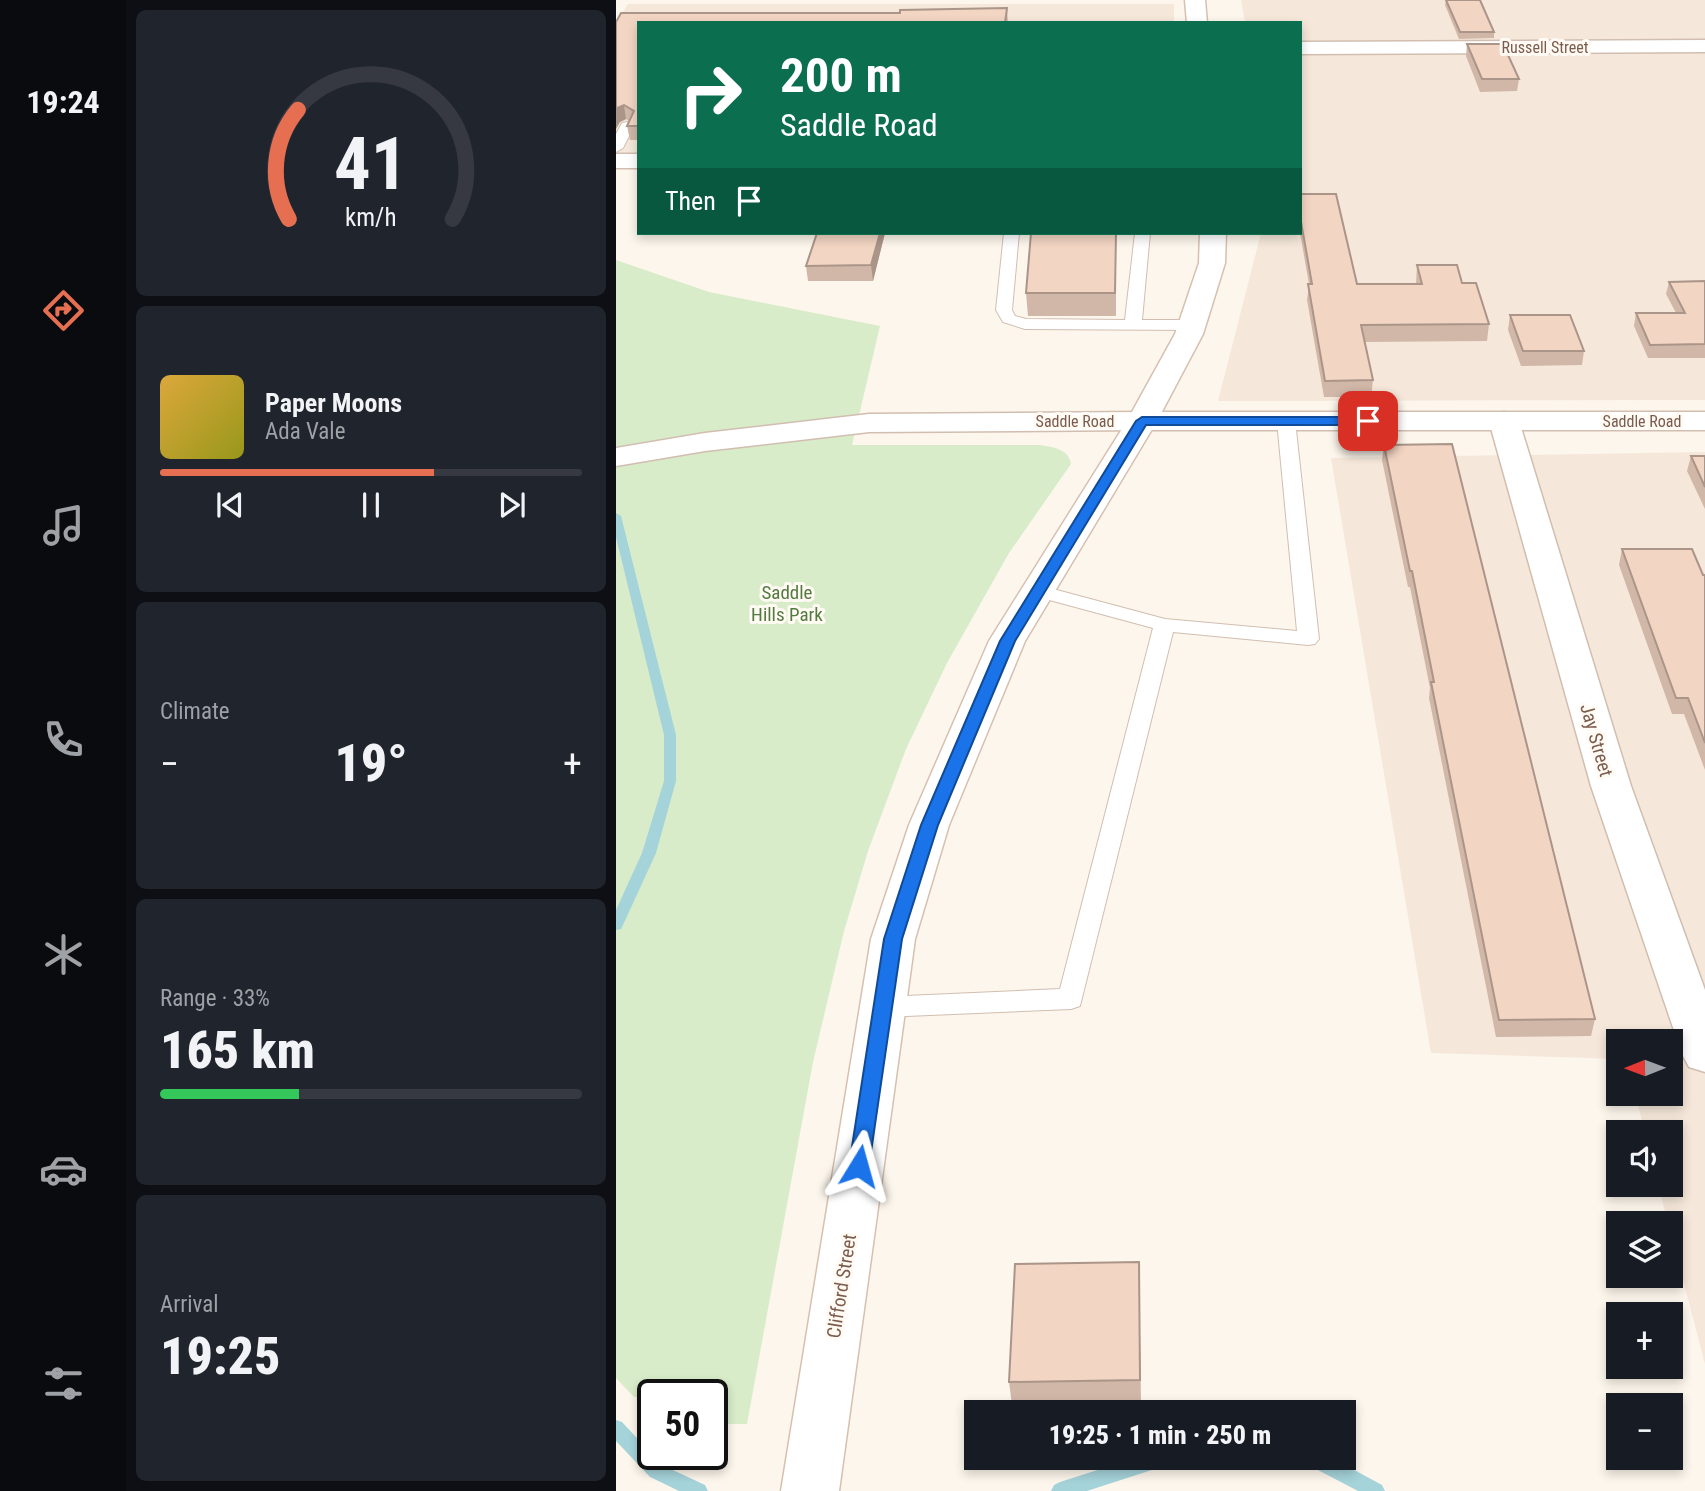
<!DOCTYPE html>
<meta charset="utf-8">
<style>
:root{--surface:#171b24;--page:#20242c;--text:#f1f3f6;--muted:#9ea1a6;--line:#363941;--accent:#e76f51}
body{margin:0;font-family:"Roboto Condensed",sans-serif;background:var(--page);color:var(--text);height:100vh;display:flex;flex-direction:column;font-size:26px;white-space:nowrap}
*{box-sizing:border-box;margin:0}
p{font-size:23px;color:var(--muted)}
.icon{flex:none;width:38px;height:38px;fill:none;stroke:currentColor;stroke-width:2;stroke-linecap:round;stroke-linejoin:round}
.map{position:relative;flex:1;overflow:hidden}
.drawer{display:flex;flex-direction:column;gap:10px;padding:10px;background:#0d0f14;width:490px}
.drawer>*{flex:none}
.banner{position:absolute;left:21px;top:21px;width:665px;height:214px;border-radius:0px;box-shadow:0 4px 10px #0003;background:#0b6e4f;color:#fff;overflow:hidden}
.needle{width:46px;rotate:269deg}
.buttons{position:absolute;left:990px;top:1029px;display:grid;gap:14px}
.buttons a{display:grid;place-items:center;width:77px;height:77px;border-radius:0px;background:var(--surface);box-shadow:0 4px 10px #0003;font-size:35px}
.speed{position:absolute;left:21px;top:1379px;display:flex;gap:14px;font-size:35px;font-weight:700;text-align:center}
.speed>*{display:grid;place-content:center;width:91px;height:91px;border-radius:50%;background:var(--surface);box-shadow:0 4px 10px #0003;line-height:1}
.speed .limit{border:4px solid #111;border-radius:10px;background:#fff;color:#111}
.pin{position:absolute;display:grid;place-items:center;width:60px;height:60px;color:#fff;margin:-30px;border-radius:14px;box-shadow:0 4px 10px #0006}
.me{position:absolute;width:77px;margin:-38px;rotate:8deg;stroke-linejoin:round;filter:drop-shadow(0 0 5px #0008)}
.turn{display:flex;align-items:center;gap:24px;height:147px;padding:0 28px;font-size:32px}
.turn .icon{width:91px;height:91px;stroke-width:2.5}
.turn b{display:block;font-size:49px;line-height:60px}
.then{display:flex;align-items:center;height:66px;padding:0 28px;background:#0003;gap:14px;font-size:26px}
.big{font-size:52px;font-weight:800;line-height:1.1}
.drawer .tile{flex:1;display:flex;flex-direction:column;justify-content:center;gap:10px;min-width:0;padding:0 24px;border-radius:10px;background:var(--page)}
.drawer .dial{align-items:center;gap:0}
.dial svg{height:182px;overflow:visible;fill:none;stroke:var(--line);stroke-width:7;stroke-linecap:round;text-anchor:middle}
.dial text{fill:var(--text);stroke:none}
.song{display:flex;align-items:center;gap:21px}
.cover{width:84px;height:84px;border-radius:10px;background:linear-gradient(135deg,hsl(40 70% 55%),hsl(60 70% 35%))}
.played{height:7px;border-radius:4px;background:linear-gradient(90deg,var(--accent) 65%,var(--line) 65%)}
.keys{display:flex;justify-content:space-around;direction:ltr}
.heat{display:flex;justify-content:space-between;align-items:center;font-size:38px;direction:ltr}
.charge{height:10px;border-radius:5px;background:linear-gradient(90deg,#34c759 33%,var(--line) 0)}
.trip{position:absolute;left:348px;top:1400px;width:392px;height:70px;border-radius:0px;background:var(--surface);box-shadow:0 4px 10px #0003;font-weight:800;line-height:70px;text-align:center}
main{display:flex;flex:1;min-height:0}
.tabs{display:flex;flex-direction:column;width:126px;justify-content:space-around;align-items:center;background:#090b0e;color:var(--muted)}
.tabs .icon{width:49px;height:49px}
.tabs .on{color:var(--accent)}
.tabs b{font-size:32px;color:var(--text)}
.map>svg:first-child{display:block}
.residential{fill:#f5e8da}
.green{fill:#d8ecc9}
.lines{fill:none;stroke-linecap:round;stroke-linejoin:round}
.stream{fill:#a5d3da;fill-rule:evenodd}
.service-casing{stroke:#d1beb0;stroke-width:2}
.minor-casing{stroke:#d1beb0;stroke-width:3}
.tertiary-casing{stroke:#d1beb0;stroke-width:3}
.secondary-casing{stroke:#d6c0b0;stroke-width:3}
.service{fill:#fff;fill-rule:evenodd}
.minor{fill:#fff;fill-rule:evenodd}
.tertiary{fill:#fff;fill-rule:evenodd}
.secondary{fill:#fff;fill-rule:evenodd}
.wall{fill:#d1b7a8}
.shaded-wall{fill:#aa9588}
.building{fill:#f3d5c3;stroke:#aa9588;stroke-width:2}
.route{fill:#1a73e8;stroke:#114b97;stroke-width:2}
.labels{text-anchor:middle;stroke-width:6;stroke-linejoin:round;paint-order:stroke}
.far-street-label{font-size:16px;fill:#7a5c4d;stroke:#fffaf3}
.park-label{font-size:19px;fill:#537a41;stroke:#fffaf3}
.street-label{font-size:19px;fill:#7a5c4d;stroke:#fffaf3}
</style>
<main>
<nav class="tabs">
<b>19:24</b>
<svg class="icon on" aria-label="directions" viewBox="0 0 24 24"><path d="M12 3l9 9-9 9-9-9zM9 14v-3h6M13 9l2 2-2 2"/></svg>
<svg class="icon" aria-label="music" viewBox="0 0 24 24"><path d="M9 18V5l10-2v13"/><circle cx="6" cy="18" r="3"/><circle cx="16" cy="16" r="3"/></svg>
<svg class="icon" aria-label="phone" viewBox="0 0 24 24"><path d="M5 4h4l2 5-3 2q2 4 5 5l2-3 5 2v4C11 20 4 13 5 4z"/></svg>
<svg class="icon" aria-label="climate" viewBox="0 0 24 24"><path d="M12 3v18M4 7l16 10M4 17L20 7"/></svg>
<svg class="icon" aria-label="car" viewBox="0 0 24 24"><path d="M5 17H2v-5l4-1 3-4h7l3 4 3 1v5h-3M9 17h6M6 11h13"/><circle cx="7" cy="17" r="2"/><circle cx="17" cy="17" r="2"/></svg>
<svg class="icon" aria-label="filters" viewBox="0 0 24 24"><path d="M4 7h16M4 17h16"/><circle cx="9" cy="7" r="2"/><circle cx="15" cy="17" r="2"/></svg>
</nav>
<section class="drawer">
<div class="tile dial"><svg viewBox="0 0 100 80">
<path d="M14 69A42 42 0 1 1 86 69"/>
<path d="M14 69A42 42 0 0 1 18 21" stroke="#e76f51"/>
<text x="50" y="56" font-size="32" font-weight="700">41</text>
<text x="50" y="72" font-size="11">km/h</text>
</svg></div>
<div class="tile">
<div class="song"><i class="cover"></i><div><b>Paper Moons</b><p>Ada Vale</p></div></div>
<div class="played"></div>
<div class="keys"><svg class="icon" aria-label="previous" viewBox="0 0 24 24"><path d="M18 5L8 12l10 7zM5 5v14"/></svg><svg class="icon" aria-label="pause" viewBox="0 0 24 24"><path d="M8 5v14M16 5v14"/></svg><svg class="icon" aria-label="next" viewBox="0 0 24 24"><path d="M6 5l10 7-10 7zM19 5v14"/></svg></div>
</div>
<div class="tile"><p>Climate</p>
<div class="heat"><a>−</a><b class="big">19°</b><a>+</a></div>
</div>
<div class="tile"><p>Range · 33%</p><b class="big">165 km</b><div class="charge"></div></div>
<div class="tile"><p>Arrival</p><b class="big">19:25</b></div>
</section>
<div class="map">
<svg width="1089" height="1491" viewBox="0 0 1089 1491">
<rect width="100%" height="100%" fill="#fdf6ec"/>
<g class="residential">
<polygon points="625,0 1089,0 1089,400 602,401 645,233 684,233 684,23 629,23"/>
<polygon points="12,4 558,4 558,23 23,23 23,154 0,154 0,24"/>
<polygon points="1089,452 1089,1364 1055,1234 1055,1223 1052,1223 1042,1185 1055,1185 1055,1132 1029,1132 1019,1094 1055,1094 1055,1041 1003,1041 1003,1059 815,1053 715,458"/>
</g>
<path class="green" d="M 0,260 L 93,292 L 264,326 L 236,445 L 424,445 C 437,447 453,449 455,464 L 393,553 L 331,663 L 290,749 L 252,851 L 228,931 L 197,1062 L 131,1424 L 96,1424 L 96,1395 L 37,1395 L 37,1404 L 17,1396 L 0,1378 Z"/>
<g class="lines">
<g class="stream">
<polygon points="0,513 5,516 60,735 60,781 40,853 7,925 5,929 0,930 0,910 26,853 48,781 48,735 0,537"/>
<polygon points="0,1420 6,1422 46,1465 89,1485 92,1491 63,1491 34,1477 0,1441"/>
<polygon points="519,1458 554,1458 551,1464 545,1467 471,1491 435,1491 438,1485 444,1482"/>
<polygon points="646,1458 716,1458 766,1485 769,1491 742,1491 700,1469 655,1467 649,1464"/>
</g>
<g class="service-casing">
<g id="service">
<polygon points="11,122 18,126 7,148 0,152 0,134 6,123"/>
<polygon points="388,233 403,233 396,310 399,316 410,319 509,320 519,233 534,233 526,320 576,320 584,325 576,330 409,329 387,322 380,310"/>
<polygon points="670,416 679,421 703,639 699,644 692,645 557,632 464,1006 455,1009 267,1017 258,1014 254,1007 258,1000 267,997 444,989 537,628 415,595 412,591 415,587 422,585 549,619 681,631 661,421"/>
</g>
</g>
<g class="minor-casing">
<g id="minor">
<polygon points="1089,40 1089,52 684,54 684,42"/>
<rect x="0" y="154" width="23" height="14"/>
<polygon points="526,412 537,415 541,421 537,427 526,430 253,432 89,451 0,466 0,448 89,433 253,414"/>
<polygon points="888,412 899,415 903,421 1015,786 1089,990 1089,1072 1073,1067 1066,1054 975,786 873,421 877,415"/>
</g>
</g>
<g class="tertiary-casing">
<polygon id="tertiary" points="526,412 1089,412 1089,430 526,430 515,427 511,421 515,415"/>
</g>
<g class="secondary-casing">
<g id="secondary">
<polygon points="569,0 589,0 591,23 571,23"/>
<polygon points="584,233 610,233 609,263 587,334 541,421 409,641 333,825 299,939 223,1491 165,1491 255,939 293,825 373,641 511,421 559,334 583,263"/>
</g>
</g>
<use href="#service" class="service"/>
<use href="#minor" class="minor"/>
<use href="#tertiary" class="tertiary"/>
<use href="#secondary" class="secondary"/>
</g>
<g class="wall">
<polygon points="830,0 878,32 878,38 843,39 829,5"/>
<polygon points="391,8 392,23 23,23 23,140 14,140 11,126 13,121 10,119 4,122 0,22"/>
<polygon points="851,44 903,79 901,91 864,92 850,56"/>
<polygon points="684,194 741,284 800,284 801,265 846,283 873,324 871,341 748,342 757,380 755,397 708,397 691,300 693,284 684,233"/>
<polygon points="269,233 257,281 192,281 190,266"/>
<polygon points="500,233 500,316 412,316 410,293"/>
<polygon points="1089,281 1089,358 1032,358 1018,326 1020,313 1060,313 1050,294 1053,282"/>
<polygon points="894,315 968,351 966,365 905,366 892,330"/>
<polygon points="768,445 979,1019 975,1036 880,1037 813,698 814,688 794,587 792,587 766,460"/>
<polygon points="1075,456 1089,456 1089,509 1071,471"/>
<polygon points="1006,549 1089,575 1089,770 1068,714 1056,714 1003,565"/>
<polygon points="523,1262 525,1403 396,1405 393,1382"/>
</g>
<g class="shaded-wall">
<polygon points="8,105 10,119 4,122 0,129 0,109 1,108"/>
<polygon points="264,233 269,233 257,281 255,265"/>
</g>
<g class="building">
<polygon points="830,0 864,0 878,32 844,32"/>
<polygon points="391,8 389,23 23,23 23,126 11,126 18,111 8,105 1,108 0,109 0,22 5,13 284,13 284,10"/>
<polygon points="851,44 887,44 903,79 866,79"/>
<polygon points="684,194 720,194 741,284 806,284 801,265 841,265 846,283 860,283 873,324 745,325 757,380 709,381 692,284 696,284 684,216"/>
<polygon points="201,233 264,233 255,265 190,266"/>
<polygon points="415,233 500,233 499,293 410,293"/>
<polygon points="1089,281 1089,344 1034,345 1020,313 1069,313 1053,282"/>
<polygon points="894,315 954,315 968,351 907,351"/>
<polygon points="836,444 979,1019 883,1020 815,682 818,682 796,571 794,571 768,445"/>
<polygon points="1075,456 1089,456 1089,487"/>
<polygon points="1006,549 1076,549 1087,575 1089,575 1089,743 1072,698 1060,698"/>
<polygon points="523,1262 524,1380 393,1382 399,1264"/>
</g>
<polygon class="route" points="526,417 752,417 758,421 752,425 530,425 399,641 322,825 286,939 253,1166 250,1172 243,1174 236,1172 233,1166 268,939 305,825 384,641 520,421"/>
<g class="labels">
<g class="far-street-label">
<text x="929" y="53">Russell Street</text>
<text x="459" y="427">Saddle Road</text>
<text x="1026" y="427">Saddle Road</text>
</g>
<g class="park-label">
<text x="171" y="599">Saddle<tspan x="171" dy="22">Hills Park</tspan></text>
</g>
<g class="street-label">
<text transform="translate(981 740) rotate(74)" y="7">Jay Street</text>
<text transform="translate(225 1286) rotate(-81)" y="7">Clifford Street</text>
</g>
</g>
</svg>
<div class="buttons">
<a><svg class="needle" viewBox="-14 -14 28 28"><path d="M0-13l5 13h-10z" fill="#e53935"/><path d="M0 13l5-13h-10z" fill="#9ea1a6"/></svg></a>
<a><svg class="icon" aria-label="sound" viewBox="0 0 24 24"><path d="M4 9h4l5-4v14l-5-4H4zM17 9q2 3 0 6"/></svg></a>
<a><svg class="icon" aria-label="layers" viewBox="0 0 24 24"><path d="M12 4l9 5-9 5-9-5zM3 14l9 5 9-5"/></svg></a>
<a>+</a>
<a>−</a>
</div>
<div class="speed"><div class="limit">50</div></div>
<div class="pin" style="left:752px;top:421px;background:#d93025"><svg class="icon" aria-label="arrive" viewBox="0 0 24 24"><path d="M6 21V4h12l-3 4 3 4H6"/></svg></div>
<svg class="me" style="left:243px;top:1166px" viewBox="-20 -20 40 40"><path d="M0-17L14 15 0 8-14 15z" fill="#1a73e8" stroke="#fff" stroke-width="4"/></svg>
<div class="trip">19:25 · 1 min · 250 m</div>
<div class="banner">
<div class="turn"><svg class="icon" aria-label="right" viewBox="0 0 24 24"><path d="M7 20v-9h11M14 6l5 5-5 5"/></svg><div><b>200 m</b>Saddle Road</div></div>
<div class="then">Then<svg class="icon" aria-label="arrive" viewBox="0 0 24 24"><path d="M6 21V4h12l-3 4 3 4H6"/></svg></div>
</div>
</div>
</main>
